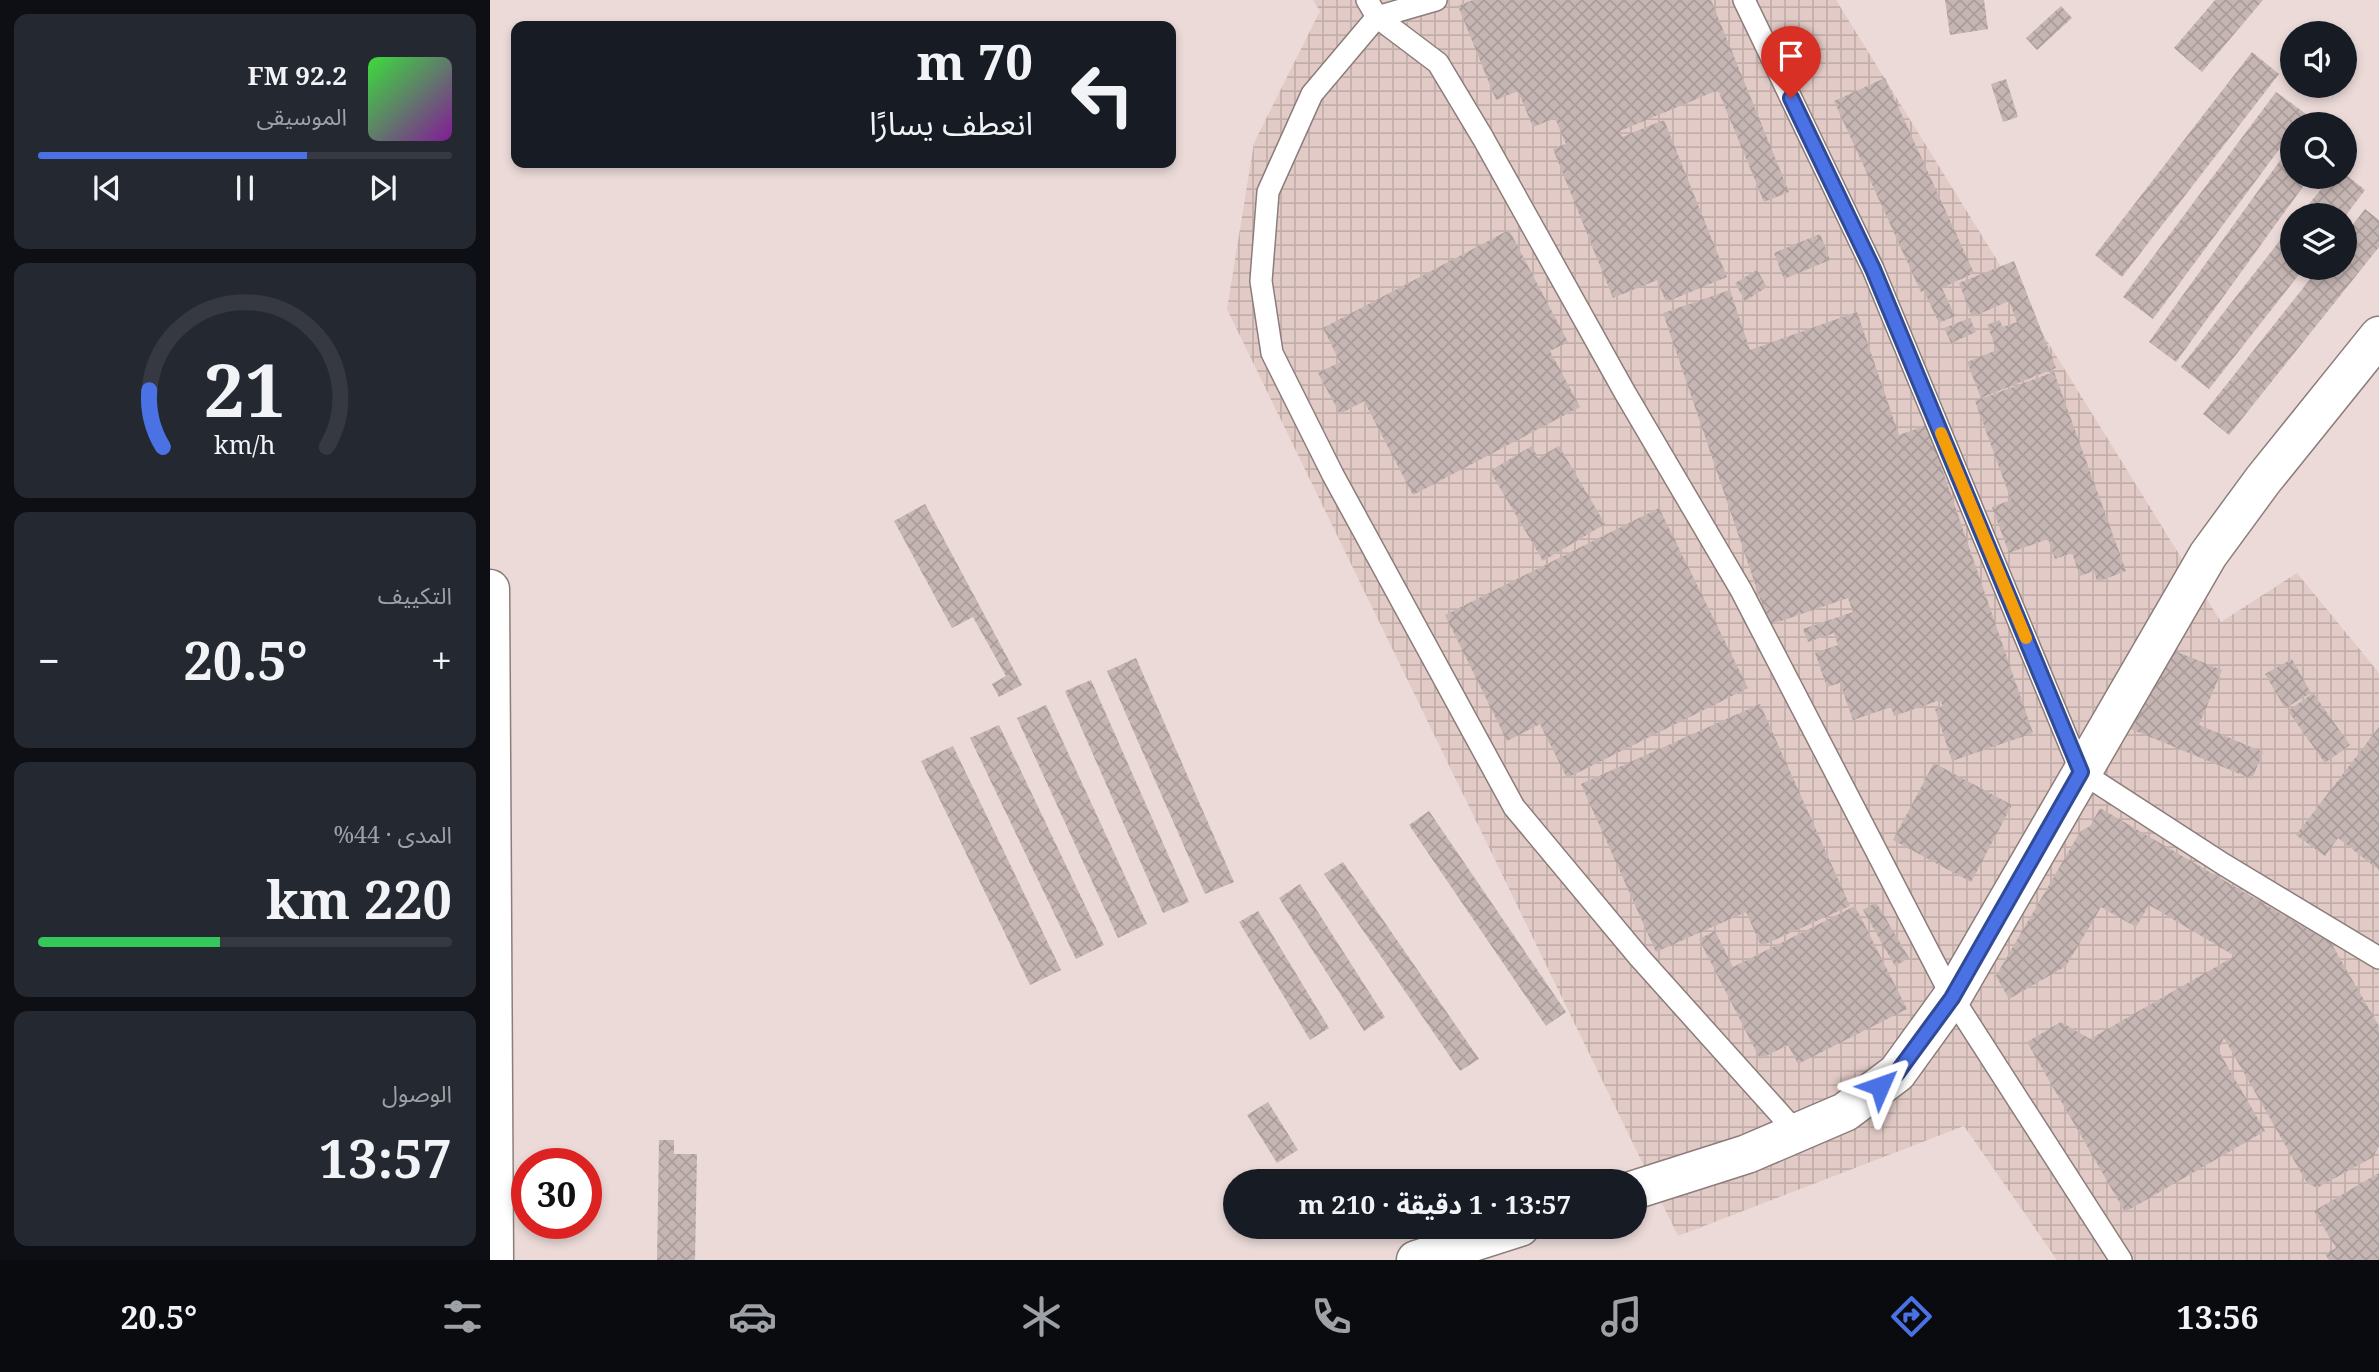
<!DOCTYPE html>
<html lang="ar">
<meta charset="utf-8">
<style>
:root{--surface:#171b24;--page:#242831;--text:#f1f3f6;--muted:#9ea1a6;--line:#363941;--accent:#4a72e5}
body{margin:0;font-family:"Noto Serif","Noto Sans Arabic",serif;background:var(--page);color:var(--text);direction:rtl;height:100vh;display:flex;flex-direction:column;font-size:26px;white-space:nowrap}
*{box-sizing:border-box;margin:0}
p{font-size:23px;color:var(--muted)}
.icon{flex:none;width:38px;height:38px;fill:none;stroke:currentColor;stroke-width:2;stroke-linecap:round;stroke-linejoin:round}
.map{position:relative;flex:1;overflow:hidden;direction:ltr}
.drawer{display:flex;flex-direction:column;gap:14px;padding:14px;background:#0d0f14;width:490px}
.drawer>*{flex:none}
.hud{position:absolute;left:21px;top:21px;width:665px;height:147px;border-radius:14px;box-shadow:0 4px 10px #0003;direction:rtl;background:#171b24;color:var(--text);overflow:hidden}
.buttons{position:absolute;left:1790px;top:21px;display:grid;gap:14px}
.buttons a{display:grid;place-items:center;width:77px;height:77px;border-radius:50%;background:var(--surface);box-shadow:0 4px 10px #0003;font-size:35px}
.speed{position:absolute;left:21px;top:1148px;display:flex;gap:14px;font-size:35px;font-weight:700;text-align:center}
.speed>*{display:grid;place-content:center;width:91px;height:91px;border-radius:50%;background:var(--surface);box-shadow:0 4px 10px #0003;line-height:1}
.speed .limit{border:10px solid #d22;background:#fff;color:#111}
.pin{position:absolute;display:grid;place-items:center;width:60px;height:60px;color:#fff;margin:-72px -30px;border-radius:50% 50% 50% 0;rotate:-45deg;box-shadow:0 0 7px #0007}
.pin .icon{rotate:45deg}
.me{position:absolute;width:77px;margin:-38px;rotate:47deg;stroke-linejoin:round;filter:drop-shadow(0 0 5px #0008)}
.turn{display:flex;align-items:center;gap:24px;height:147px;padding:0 28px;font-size:32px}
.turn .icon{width:91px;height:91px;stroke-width:2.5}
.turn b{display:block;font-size:49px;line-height:60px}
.big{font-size:52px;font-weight:700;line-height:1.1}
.drawer .widget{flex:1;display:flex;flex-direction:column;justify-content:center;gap:10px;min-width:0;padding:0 24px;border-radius:14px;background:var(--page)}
.drawer .dial{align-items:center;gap:0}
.dial svg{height:182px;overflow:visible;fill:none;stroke:var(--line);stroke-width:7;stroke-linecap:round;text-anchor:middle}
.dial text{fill:var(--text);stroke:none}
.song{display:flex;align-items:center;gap:21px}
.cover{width:84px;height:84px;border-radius:10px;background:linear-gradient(135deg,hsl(120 70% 55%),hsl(290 70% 35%))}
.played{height:7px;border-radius:4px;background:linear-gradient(90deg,var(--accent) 65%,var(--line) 65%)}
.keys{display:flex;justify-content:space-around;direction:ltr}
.heat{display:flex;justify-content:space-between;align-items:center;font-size:38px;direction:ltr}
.charge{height:10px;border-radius:5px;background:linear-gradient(90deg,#34c759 44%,var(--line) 0)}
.trip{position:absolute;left:733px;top:1169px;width:424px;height:70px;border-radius:35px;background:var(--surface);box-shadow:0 4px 10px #0003;font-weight:700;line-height:70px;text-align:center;direction:rtl}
.tabs{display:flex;height:112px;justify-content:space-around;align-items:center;background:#090b0e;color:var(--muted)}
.tabs .icon{width:49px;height:49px}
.tabs .current{color:var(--accent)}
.tabs b{font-size:32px;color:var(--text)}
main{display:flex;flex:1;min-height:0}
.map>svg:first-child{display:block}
.industrial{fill:url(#industrial-grid)}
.building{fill:url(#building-cross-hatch)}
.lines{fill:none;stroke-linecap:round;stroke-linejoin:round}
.lane-casing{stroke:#8c7d7b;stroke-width:24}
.street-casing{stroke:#8c7d7b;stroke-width:41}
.highway-casing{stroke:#8c7d7b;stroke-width:41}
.lane{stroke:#fff;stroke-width:21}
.street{stroke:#fff;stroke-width:38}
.highway{stroke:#fff;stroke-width:38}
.route-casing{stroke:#304a95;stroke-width:18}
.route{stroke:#4a72e5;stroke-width:12}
.slow{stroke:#f59e0b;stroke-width:12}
</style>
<main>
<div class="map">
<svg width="1889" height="1260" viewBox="0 0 1889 1260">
<defs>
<pattern id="industrial-grid" width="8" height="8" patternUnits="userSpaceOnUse" patternTransform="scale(1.75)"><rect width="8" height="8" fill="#e2cac6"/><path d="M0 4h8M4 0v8" fill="none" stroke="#c2aeaa"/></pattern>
<pattern id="building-cross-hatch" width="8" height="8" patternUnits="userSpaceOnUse" patternTransform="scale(1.75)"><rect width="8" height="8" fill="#c6b6b3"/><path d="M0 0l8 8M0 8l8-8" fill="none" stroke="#aa9c9a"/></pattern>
</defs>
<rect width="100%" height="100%" fill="#ebdad8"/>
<polygon class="industrial" points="823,0 1346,0 1731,622 1807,573 1889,673 1889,1260 1567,1260 1474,1126 1188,1236 737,309 764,143 830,11"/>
<g class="building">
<polygon points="983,0 1221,0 1299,192 1274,202 1228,90 1130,131 1132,137 1174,120 1237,277 1176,302 1167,280 1123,298 1063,149 1076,144 1065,118 1043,127 1028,91 1006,100 968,6"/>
<polygon points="1455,0 1494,0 1498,29 1460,35"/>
<polygon points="1725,0 1773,0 1712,72 1684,48"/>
<polygon points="1571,6 1582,18 1547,50 1536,38"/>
<polygon points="1762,52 1789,74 1632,277 1605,255"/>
<polygon points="1395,78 1484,273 1452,288 1465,316 1449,323 1434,291 1431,292 1344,101"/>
<polygon points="1516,79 1528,117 1513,122 1501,84"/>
<polygon points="1786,92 1816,114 1808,124 1802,124 1802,132 1663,319 1633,297"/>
<polygon points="1802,144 1802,177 1820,177 1686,362 1659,342"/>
<polygon points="1855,174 1875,190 1856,215 1810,215 1841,177"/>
<polygon points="1875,209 1889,220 1889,247 1739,435 1713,414 1829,268 1855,268 1855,235"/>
<polygon points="1802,225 1802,268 1814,268 1719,389 1691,367"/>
<polygon points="1019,230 1078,342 1060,351 1090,407 923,495 874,401 850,414 828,373 850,362 833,328"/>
<polygon points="1330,234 1340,260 1294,279 1284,253"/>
<polygon points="1524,261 1566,368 1491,398 1477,362 1507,350 1497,325 1509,320 1513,327 1527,322 1519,301 1482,317 1469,283"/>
<polygon points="1267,270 1277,287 1255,301 1245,283"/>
<polygon points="1240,290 1260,350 1367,312 1409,435 1437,425 1543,733 1462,761 1445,709 1453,707 1450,700 1404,716 1401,707 1363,720 1350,683 1337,687 1325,653 1348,645 1344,633 1318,642 1313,629 1363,612 1358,598 1279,625 1173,313"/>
<polygon points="1480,318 1486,332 1461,343 1454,328"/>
<polygon points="1564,372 1636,571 1607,582 1604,571 1590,576 1582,553 1565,559 1558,539 1519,553 1502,507 1521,500 1485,401"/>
<polygon points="1042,446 1048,458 1069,446 1115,524 1053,561 1000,471"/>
<polygon points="435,504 532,685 509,697 502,684 516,676 483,617 462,628 404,521"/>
<polygon points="1169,508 1258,688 1077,778 1050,724 1017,741 955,615"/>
<polygon points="1670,645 1732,670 1709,725 1773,752 1762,779 1636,727"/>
<polygon points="646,658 744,882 715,894 617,671"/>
<polygon points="1802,659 1821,693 1795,708 1775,674"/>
<polygon points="601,680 699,902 673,913 575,691"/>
<polygon points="1823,693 1860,745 1835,763 1798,711"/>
<polygon points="1270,704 1360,906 1271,946 1256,912 1166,952 1091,784"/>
<polygon points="556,705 657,924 628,938 527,718"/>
<polygon points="509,725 614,945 586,959 480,738"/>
<polygon points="1889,727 1889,870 1848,838 1835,856 1806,835"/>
<polygon points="463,746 571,970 540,985 431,761"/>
<polygon points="1444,763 1522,805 1481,882 1403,840"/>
<polygon points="1610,808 1841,943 1889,1026 1889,1146 1883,1157 1827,1188 1817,1183 1734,1038 1728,1050 1775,1131 1635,1212 1537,1042 1571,1022 1600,1039 1745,956 1659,905 1646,927 1611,907 1576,966 1519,999 1506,976 1590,832 1600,826"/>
<polygon points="939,811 1076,1012 1056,1026 919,825"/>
<polygon points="853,862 989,1059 970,1071 834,874"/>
<polygon points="810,884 895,1017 874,1031 789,898"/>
<polygon points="1386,902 1419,958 1405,966 1373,910"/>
<polygon points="1365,906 1417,1009 1308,1064 1298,1045 1270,1059 1209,939 1225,931 1243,967"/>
<polygon points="768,911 839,1028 820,1040 749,922"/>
<polygon points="778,1102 808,1150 787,1163 757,1115"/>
<polygon points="169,1140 184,1140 184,1154 207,1154 205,1260 167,1260"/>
<polygon points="1889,1173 1889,1260 1839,1260 1835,1254 1846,1248 1824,1211"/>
</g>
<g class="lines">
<g class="lane-casing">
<g id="lane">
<polyline points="877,0 887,17 948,63 993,138 1134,391 1251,590 1462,997 1631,1260"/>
<polyline points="946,0 887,17 822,94 778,192 771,281 782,353 843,475 1024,807 1149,957 1307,1133"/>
<polyline points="1254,0 1383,269 1591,772 1733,864 1889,958"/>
</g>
</g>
<g class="street-casing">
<g id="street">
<polyline points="1144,1190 1257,1154 1355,1112 1407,1073 1462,997 1718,555 1773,480 1889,336"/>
<polyline points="926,1260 1030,1227"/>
</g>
</g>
<g class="highway-casing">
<polyline id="highway" points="0,589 4,1260"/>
</g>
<use href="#lane" class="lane"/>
<use href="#street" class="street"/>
<use href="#highway" class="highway"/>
</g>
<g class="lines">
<g class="route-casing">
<polyline id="route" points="1301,98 1383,269 1591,772 1462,998 1407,1073 1390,1086"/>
</g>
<use href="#route" class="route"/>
<polyline class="slow" points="1451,433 1536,638"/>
</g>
</svg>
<div class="buttons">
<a><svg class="icon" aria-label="sound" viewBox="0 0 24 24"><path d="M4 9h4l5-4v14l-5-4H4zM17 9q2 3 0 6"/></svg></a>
<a><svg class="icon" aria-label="search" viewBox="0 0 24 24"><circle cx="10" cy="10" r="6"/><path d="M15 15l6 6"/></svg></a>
<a><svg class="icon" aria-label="layers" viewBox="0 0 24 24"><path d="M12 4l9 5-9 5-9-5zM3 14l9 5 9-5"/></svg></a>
</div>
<div class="speed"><div class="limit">30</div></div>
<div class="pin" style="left:1301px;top:98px;background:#d93025"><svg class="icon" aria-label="arrive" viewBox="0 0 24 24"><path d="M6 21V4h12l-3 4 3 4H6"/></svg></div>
<svg class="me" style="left:1390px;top:1086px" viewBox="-20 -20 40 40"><path d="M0-17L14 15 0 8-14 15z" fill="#4a72e5" stroke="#fff" stroke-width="4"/></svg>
<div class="trip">13:57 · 1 دقيقة · 210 m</div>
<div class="hud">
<div class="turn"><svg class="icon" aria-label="left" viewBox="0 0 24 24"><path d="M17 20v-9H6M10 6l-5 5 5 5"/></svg><div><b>70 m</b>انعطف يسارًا</div></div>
</div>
</div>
<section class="drawer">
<div class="widget">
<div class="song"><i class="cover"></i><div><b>92.2 FM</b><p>الموسيقى</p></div></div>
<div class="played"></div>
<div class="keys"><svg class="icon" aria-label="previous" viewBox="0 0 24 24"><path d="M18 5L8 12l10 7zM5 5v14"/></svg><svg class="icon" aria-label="pause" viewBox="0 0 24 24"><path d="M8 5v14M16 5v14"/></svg><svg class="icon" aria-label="next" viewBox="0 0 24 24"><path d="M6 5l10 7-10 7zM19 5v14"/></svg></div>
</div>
<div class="widget dial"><svg viewBox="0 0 100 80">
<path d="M14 69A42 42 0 1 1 86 69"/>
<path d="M14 69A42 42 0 0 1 8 44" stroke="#4a72e5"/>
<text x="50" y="56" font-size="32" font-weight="700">21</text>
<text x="50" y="72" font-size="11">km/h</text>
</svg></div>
<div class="widget"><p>التكييف</p>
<div class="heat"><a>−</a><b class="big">20.5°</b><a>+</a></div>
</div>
<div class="widget"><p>المدى · 44%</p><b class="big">220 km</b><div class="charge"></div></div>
<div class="widget"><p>الوصول</p><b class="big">13:57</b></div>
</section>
</main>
<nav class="tabs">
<b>13:56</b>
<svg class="icon current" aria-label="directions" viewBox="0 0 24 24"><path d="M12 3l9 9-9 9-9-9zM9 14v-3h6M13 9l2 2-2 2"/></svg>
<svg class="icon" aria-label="music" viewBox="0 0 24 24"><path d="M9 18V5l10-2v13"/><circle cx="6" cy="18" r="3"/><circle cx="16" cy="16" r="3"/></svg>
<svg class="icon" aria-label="phone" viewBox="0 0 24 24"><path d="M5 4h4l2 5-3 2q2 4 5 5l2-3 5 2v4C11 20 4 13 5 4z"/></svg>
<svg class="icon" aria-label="climate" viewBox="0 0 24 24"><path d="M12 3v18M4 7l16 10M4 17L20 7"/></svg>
<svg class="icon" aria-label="car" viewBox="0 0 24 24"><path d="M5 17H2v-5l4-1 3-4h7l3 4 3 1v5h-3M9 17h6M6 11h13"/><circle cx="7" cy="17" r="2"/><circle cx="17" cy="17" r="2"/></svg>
<svg class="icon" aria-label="filters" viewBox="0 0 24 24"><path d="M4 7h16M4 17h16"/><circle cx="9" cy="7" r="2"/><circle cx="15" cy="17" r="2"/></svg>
<b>20.5°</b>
</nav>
